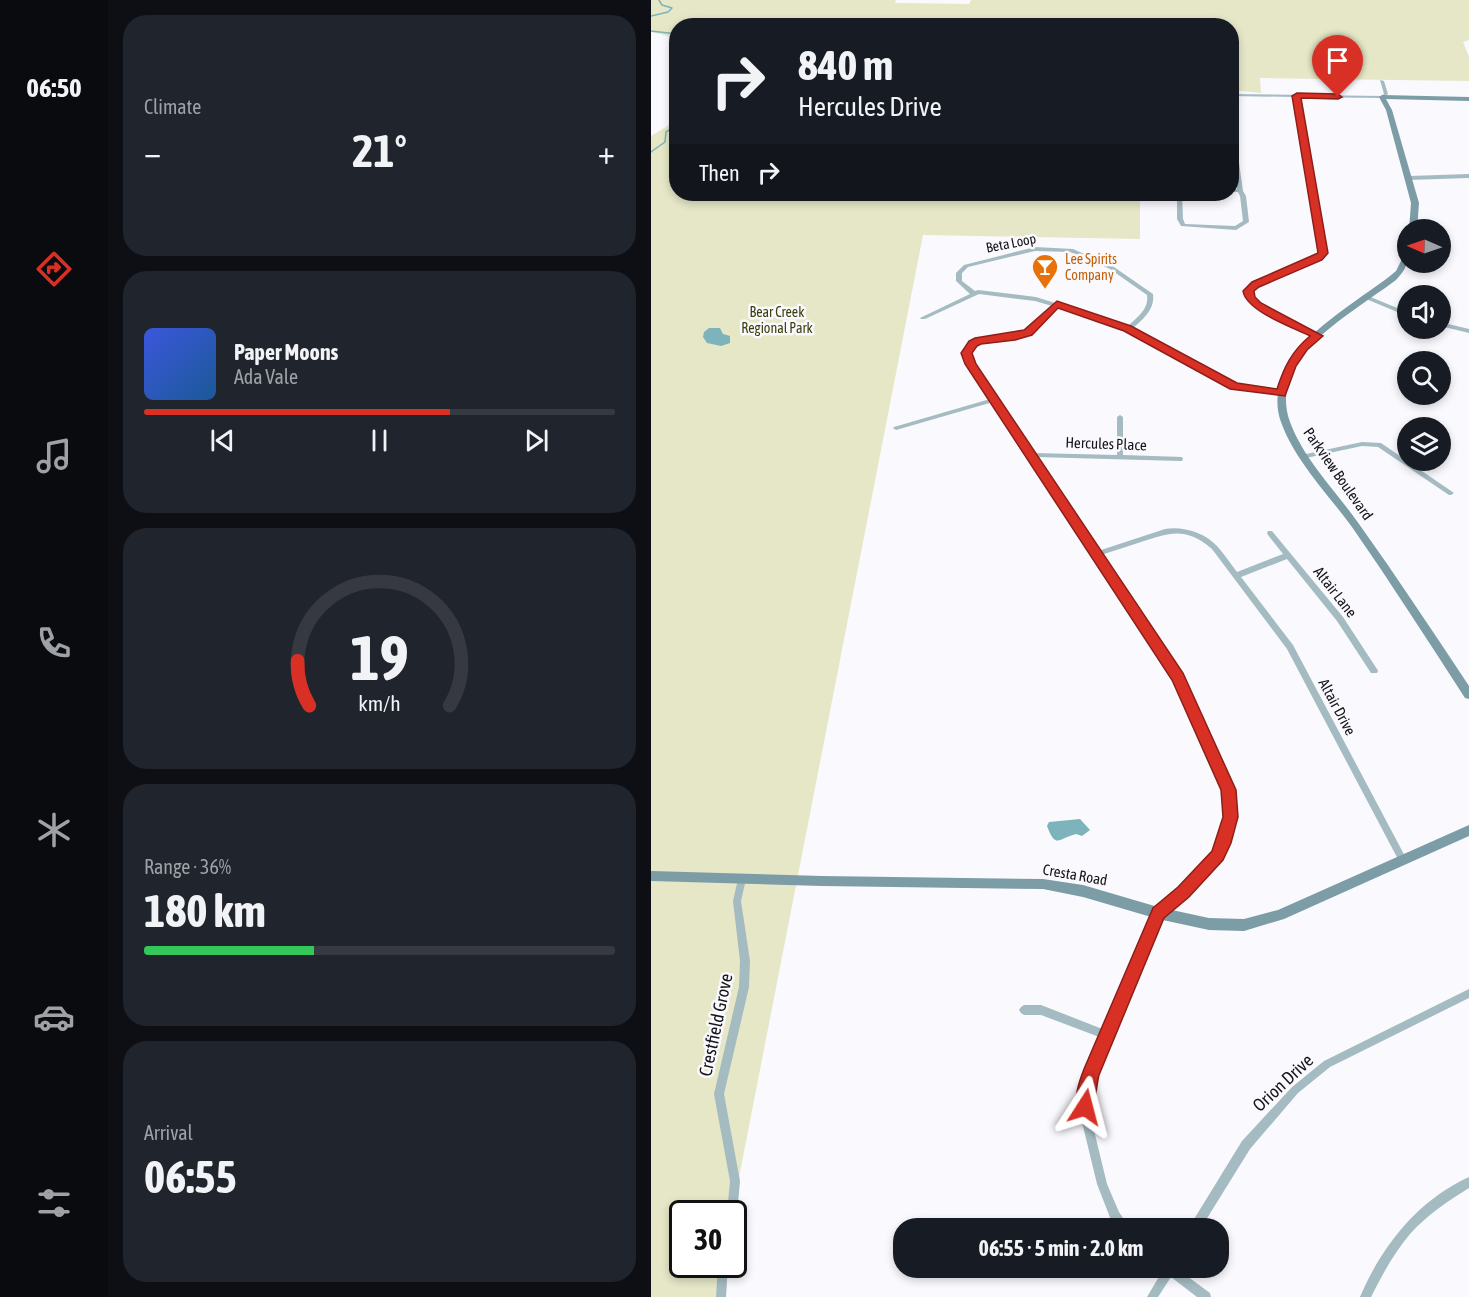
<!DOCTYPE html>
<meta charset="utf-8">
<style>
:root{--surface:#171b24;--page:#20242c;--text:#f1f3f6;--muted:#9ea1a6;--line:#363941;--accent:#d93025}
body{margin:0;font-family:"Asap Condensed",sans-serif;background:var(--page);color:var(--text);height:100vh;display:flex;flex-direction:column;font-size:22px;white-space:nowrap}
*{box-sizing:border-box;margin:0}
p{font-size:20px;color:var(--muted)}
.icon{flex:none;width:33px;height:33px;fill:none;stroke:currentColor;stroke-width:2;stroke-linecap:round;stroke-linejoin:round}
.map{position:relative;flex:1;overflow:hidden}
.drawer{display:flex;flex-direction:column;gap:15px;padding:15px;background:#0d0f14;width:543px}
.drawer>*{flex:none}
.banner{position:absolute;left:18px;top:18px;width:570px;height:183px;border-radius:24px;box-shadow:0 3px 9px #0003;background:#171b24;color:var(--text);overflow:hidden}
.needle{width:39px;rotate:272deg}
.controls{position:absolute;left:746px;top:219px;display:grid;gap:12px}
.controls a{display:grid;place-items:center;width:54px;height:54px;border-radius:50%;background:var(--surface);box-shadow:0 3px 9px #0003;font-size:30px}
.speed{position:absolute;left:18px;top:1200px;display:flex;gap:12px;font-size:30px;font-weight:700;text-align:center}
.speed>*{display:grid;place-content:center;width:78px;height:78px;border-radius:50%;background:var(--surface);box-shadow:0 3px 9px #0003;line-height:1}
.speed .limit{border:3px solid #111;border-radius:9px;background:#fff;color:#111}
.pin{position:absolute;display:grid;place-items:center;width:51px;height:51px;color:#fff;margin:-62px -26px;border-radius:50% 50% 50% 0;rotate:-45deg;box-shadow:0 0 6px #0007}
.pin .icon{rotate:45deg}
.me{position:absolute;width:66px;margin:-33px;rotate:9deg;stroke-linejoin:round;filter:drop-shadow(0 0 4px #0008)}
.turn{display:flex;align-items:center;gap:21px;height:126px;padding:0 30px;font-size:27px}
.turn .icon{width:78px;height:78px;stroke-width:2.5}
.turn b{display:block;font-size:42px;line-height:51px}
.then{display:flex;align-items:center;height:57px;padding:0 30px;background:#0003;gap:12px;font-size:22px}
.big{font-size:45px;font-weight:700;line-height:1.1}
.drawer .card{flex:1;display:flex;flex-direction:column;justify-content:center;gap:9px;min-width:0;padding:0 21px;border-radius:24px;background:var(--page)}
.drawer .dial{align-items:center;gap:0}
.dial svg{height:156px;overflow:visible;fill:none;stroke:var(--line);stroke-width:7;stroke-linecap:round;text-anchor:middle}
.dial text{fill:var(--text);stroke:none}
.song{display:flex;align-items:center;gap:18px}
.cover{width:72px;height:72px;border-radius:9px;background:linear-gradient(135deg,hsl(230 70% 55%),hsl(210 70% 35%))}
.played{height:6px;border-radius:3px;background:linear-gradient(90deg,var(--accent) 65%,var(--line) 65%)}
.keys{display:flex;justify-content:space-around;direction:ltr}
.heat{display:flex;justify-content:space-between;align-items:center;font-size:33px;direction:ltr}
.charge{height:9px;border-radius:4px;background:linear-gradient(90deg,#34c759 36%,var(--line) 0)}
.trip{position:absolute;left:242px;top:1218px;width:336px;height:60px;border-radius:24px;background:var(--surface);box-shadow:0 3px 9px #0003;font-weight:700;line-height:60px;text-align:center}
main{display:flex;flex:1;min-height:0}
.tabs{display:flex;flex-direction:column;width:108px;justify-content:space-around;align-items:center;background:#090b0e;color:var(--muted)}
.tabs .icon{width:42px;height:42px}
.tabs .active{color:var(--accent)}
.tabs b{font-size:27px;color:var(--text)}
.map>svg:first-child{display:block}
.green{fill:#e5e7c7}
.water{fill:#7db3bb}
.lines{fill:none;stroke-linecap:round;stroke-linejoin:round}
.stream{stroke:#7db3bb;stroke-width:1.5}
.street{fill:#a5bbc2;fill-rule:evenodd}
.secondary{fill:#7c9ca6;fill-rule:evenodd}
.route{fill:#d93025;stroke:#8d1f18;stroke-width:1.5}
.labels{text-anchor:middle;stroke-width:5;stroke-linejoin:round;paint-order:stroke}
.far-street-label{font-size:14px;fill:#161519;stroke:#faf9fe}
.far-food-label{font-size:14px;fill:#c56008;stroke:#faf9fe;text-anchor:start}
.far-park-label{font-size:14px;fill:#3d3e0a;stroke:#faf9fe}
.street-label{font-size:15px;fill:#161519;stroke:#faf9fe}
.near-street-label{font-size:18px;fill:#161519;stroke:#faf9fe}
</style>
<main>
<nav class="tabs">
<b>06:50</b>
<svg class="icon active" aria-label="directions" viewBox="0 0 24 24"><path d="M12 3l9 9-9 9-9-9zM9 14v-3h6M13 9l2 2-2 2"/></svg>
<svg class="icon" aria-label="music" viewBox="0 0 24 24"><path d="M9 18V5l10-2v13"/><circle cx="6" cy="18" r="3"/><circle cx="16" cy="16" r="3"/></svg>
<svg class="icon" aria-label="phone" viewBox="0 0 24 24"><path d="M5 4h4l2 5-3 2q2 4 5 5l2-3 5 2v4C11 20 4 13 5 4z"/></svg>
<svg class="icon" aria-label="climate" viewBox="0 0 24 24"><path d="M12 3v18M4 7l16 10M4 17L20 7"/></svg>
<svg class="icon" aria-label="car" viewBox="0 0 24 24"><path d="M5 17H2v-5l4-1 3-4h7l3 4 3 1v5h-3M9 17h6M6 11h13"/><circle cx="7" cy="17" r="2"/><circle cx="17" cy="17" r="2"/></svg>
<svg class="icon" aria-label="filters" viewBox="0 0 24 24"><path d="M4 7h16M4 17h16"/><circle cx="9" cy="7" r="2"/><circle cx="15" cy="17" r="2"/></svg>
</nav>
<section class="drawer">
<div class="card"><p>Climate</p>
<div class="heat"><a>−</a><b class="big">21°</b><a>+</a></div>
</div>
<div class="card">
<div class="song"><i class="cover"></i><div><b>Paper Moons</b><p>Ada Vale</p></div></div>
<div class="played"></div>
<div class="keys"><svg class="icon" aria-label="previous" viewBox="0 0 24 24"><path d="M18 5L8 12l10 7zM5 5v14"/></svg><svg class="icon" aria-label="pause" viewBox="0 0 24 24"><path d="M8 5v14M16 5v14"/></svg><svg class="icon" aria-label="next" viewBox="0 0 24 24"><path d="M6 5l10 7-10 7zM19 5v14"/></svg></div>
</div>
<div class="card dial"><svg viewBox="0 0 100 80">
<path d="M14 69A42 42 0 1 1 86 69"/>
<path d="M14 69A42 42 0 0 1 8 46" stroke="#d93025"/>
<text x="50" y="56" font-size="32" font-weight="700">19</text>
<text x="50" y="72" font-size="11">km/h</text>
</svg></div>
<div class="card"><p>Range · 36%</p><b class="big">180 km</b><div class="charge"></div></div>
<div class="card"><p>Arrival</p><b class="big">06:55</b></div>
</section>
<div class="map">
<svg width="818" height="1297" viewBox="0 0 818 1297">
<rect width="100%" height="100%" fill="#faf9fe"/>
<g class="green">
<polygon points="0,0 245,0 244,3 318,4 320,0 818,0 818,40 812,42 818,57 818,81 609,78 610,93 581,90 580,26 26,26 25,38 0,32"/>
<polygon points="25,121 26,194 489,194 489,239 272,235 81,1213 32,1214 32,1264 71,1265 65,1297 0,1297 0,136"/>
</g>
<g class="water">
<polygon points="58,328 69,328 72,334 79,336 79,343 70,346 56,343 52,337 53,332"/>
<path d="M 429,819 L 439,830 L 431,836 L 425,834 C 408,838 405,850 396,826 L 398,822 Z"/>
</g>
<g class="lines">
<g class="stream">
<polyline points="0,16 17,12 21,8 11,5 8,0"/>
<polyline points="0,31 26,34"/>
<polyline points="0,152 14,142 15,132 26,125"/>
</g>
<g class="street">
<polygon points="561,22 572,25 572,26 561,25 553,26"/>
<polygon points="729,80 733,81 737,94 731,98 649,97 675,253 670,259 606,285 602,288 600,295 608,304 668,335 669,336 666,338 604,306 594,295 596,287 602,283 666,257 669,253 644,97 580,96 580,94 730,96 733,94"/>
<polygon points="580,118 582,119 592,191 595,196 598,222 585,230 530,226 526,219 526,194 531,194 532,219 534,224 584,226 592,221 589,196 587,192 580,192 580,189 586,189 580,143"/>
<polygon points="818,174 818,178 758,180 755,178 758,176"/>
<path d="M 384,247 L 422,249 L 463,267 L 502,294 C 504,310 492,319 481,329 L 585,384 L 630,391 L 633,393 L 630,395 L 581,387 L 475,330 L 406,308 L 379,333 L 324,344 L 319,353 L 319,359 L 382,453 L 466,455 L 466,417 L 469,415 L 472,417 L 472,455 L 531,457 L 532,459 L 531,461 L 529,461 L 385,457 L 447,551 L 514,529 C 531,526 553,532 566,546 C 573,554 580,564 586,572 L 632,554 L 617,535 L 616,533 L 617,531 L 621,531 L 692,617 L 726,669 L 727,671 L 726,673 L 720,673 L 686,621 L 636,559 L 590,577 L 642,645 L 756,860 L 755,863 L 752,864 L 749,863 L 636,649 L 561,549 C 535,527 520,532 490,542 C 477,546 463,551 450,555 L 531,677 L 581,790 L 584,817 L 581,830 L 569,859 L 535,895 L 510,916 L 441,1086 L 440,1118 L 456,1184 L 468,1212 L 476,1224 L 477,1228 L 466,1228 L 460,1220 L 446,1184 L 430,1118 L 431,1086 L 451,1038 L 390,1015 L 373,1015 L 370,1013 L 368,1010 L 370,1007 L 373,1005 L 390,1005 L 454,1030 L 504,910 L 529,889 L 563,854 L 573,830 L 576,817 L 573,790 L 524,678 L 342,402 L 245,430 L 242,428 L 243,427 L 339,399 L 313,359 C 313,352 316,344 322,341 L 375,331 L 401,306 L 384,301 L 328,294 L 274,319 L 270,319 L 269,318 L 319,294 L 305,281 L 305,273 L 313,265 ZM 384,251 L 419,252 L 459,269 L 496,295 C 498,310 486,317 476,327 L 408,305 L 408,303 L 404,303 L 385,297 L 327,290 L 324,291 L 311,281 L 311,273 L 317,267 Z"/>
<polygon points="717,296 756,312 756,316 715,299 715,297"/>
<polygon points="789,322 818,329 818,333 789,326"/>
<polygon points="711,442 730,443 803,493 800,495 798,495 727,447 711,446 655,458 652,456 655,454"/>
<polygon points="91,875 94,876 95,879 90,901 99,961 98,987 73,1094 89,1181 86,1214 85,1218 82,1219 82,1214 76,1214 79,1181 63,1094 88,987 89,961 82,901 87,879 88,876"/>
<polygon points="818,989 818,998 679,1067 647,1093 599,1149 550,1228 539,1228 540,1224 591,1141 641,1087 673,1061"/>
<path d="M 818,1177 L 818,1188 C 797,1201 776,1215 759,1234 C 743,1253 731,1275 720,1297 L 709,1297 C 730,1247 767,1200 818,1177 Z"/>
<polygon points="67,1264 77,1264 75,1297 65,1297"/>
<polygon points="512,1268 525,1268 559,1293 560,1297 546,1297 520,1277 507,1297 496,1297 512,1270"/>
</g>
<g class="secondary">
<polygon points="731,95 818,97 818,101 735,99 741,110 768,203 766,230 758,230 760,203 735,110 728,97"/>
<path d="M 753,255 L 756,255 C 756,267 754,270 745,280 C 716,302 653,339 640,373 C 634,388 633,406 639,422 C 653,460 685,491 708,524 C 746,577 782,632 818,686 L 818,699 L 814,698 C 777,641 740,583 701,527 C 677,494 644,461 630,422 C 624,406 626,388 632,373 C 646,336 708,300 739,276 L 745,271 Z"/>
<polygon points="818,825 818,836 633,919 593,931 558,930 507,919 432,897 392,889 171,886 0,881 0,871 171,876 392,879 432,885 507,907 558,918 593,919 627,910"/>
</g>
</g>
<path class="route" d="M 646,93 L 687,94 L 691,97 L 687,99 L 650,98 L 677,253 L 671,260 L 608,287 L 603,291 L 604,297 L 610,303 L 672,336 L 656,350 L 645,366 L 634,396 L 579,389 L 473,331 L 407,308 L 381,335 L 364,340 L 330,344 L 326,346 L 321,353 L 325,364 L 532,673 L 585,790 L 587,817 L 580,843 L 572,860 L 538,897 L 513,918 L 448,1075 C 445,1087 445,1102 440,1113 L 434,1116 L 427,1113 C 422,1099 428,1082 433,1069 L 502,908 L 527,887 L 561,851 L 572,817 L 570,790 L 521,680 L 314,364 L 310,353 L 318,341 L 324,338 L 373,330 L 406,301 L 480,326 L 586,383 L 626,389 C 633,367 641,351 659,336 C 641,327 595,311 592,291 L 601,282 L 667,253 L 641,96 Z"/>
<defs>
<g id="bar-pin" transform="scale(1.35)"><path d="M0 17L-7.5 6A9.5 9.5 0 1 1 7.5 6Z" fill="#e8710a" stroke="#faf9fe"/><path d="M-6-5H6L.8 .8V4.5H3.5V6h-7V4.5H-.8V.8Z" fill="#fff"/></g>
</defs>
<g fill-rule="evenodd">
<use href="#bar-pin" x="394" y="267"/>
</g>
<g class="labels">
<g class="far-street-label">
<text transform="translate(360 243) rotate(-11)" y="5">Beta Loop</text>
</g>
<g class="far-food-label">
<text x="414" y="264">Lee Spirits<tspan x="414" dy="16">Company</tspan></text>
</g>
<g class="far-park-label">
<text x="126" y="317">Bear Creek<tspan x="126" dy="16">Regional Park</tspan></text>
</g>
<g class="street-label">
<text transform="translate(455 444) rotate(2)" y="5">Hercules Place</text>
<text transform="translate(687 474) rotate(55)" y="5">Parkview Boulevard</text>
<text transform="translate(684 592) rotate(52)" y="5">Altair Lane</text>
<text transform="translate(686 707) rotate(62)" y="5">Altair Drive</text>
<text transform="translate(424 875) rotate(10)" y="5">Cresta Road</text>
</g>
<g class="near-street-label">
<text transform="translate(65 1025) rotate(-78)" y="6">Crestfield Grove</text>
<text transform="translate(632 1083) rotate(-43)" y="6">Orion Drive</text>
</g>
</g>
</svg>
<div class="controls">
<a><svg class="needle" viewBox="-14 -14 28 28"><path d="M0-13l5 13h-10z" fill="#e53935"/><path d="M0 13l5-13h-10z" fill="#9ea1a6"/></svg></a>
<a><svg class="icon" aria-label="sound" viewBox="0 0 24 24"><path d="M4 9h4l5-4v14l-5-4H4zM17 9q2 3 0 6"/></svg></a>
<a><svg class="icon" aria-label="search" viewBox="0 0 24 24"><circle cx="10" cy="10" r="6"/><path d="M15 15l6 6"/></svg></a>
<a><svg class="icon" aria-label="layers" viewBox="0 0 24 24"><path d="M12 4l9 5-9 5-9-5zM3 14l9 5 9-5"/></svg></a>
</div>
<div class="speed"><div class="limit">30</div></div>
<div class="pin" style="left:687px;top:97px;background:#d93025"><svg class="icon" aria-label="arrive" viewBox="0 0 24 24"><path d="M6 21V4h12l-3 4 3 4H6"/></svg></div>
<svg class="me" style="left:434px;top:1107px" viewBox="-20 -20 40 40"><path d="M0-17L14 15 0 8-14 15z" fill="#d93025" stroke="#fff" stroke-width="4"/></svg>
<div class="trip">06:55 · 5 min · 2.0 km</div>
<div class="banner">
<div class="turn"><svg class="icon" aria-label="right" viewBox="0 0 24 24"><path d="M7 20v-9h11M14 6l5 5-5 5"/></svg><div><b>840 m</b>Hercules Drive</div></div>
<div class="then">Then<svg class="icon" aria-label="right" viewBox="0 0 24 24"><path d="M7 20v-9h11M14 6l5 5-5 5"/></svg></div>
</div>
</div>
</main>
